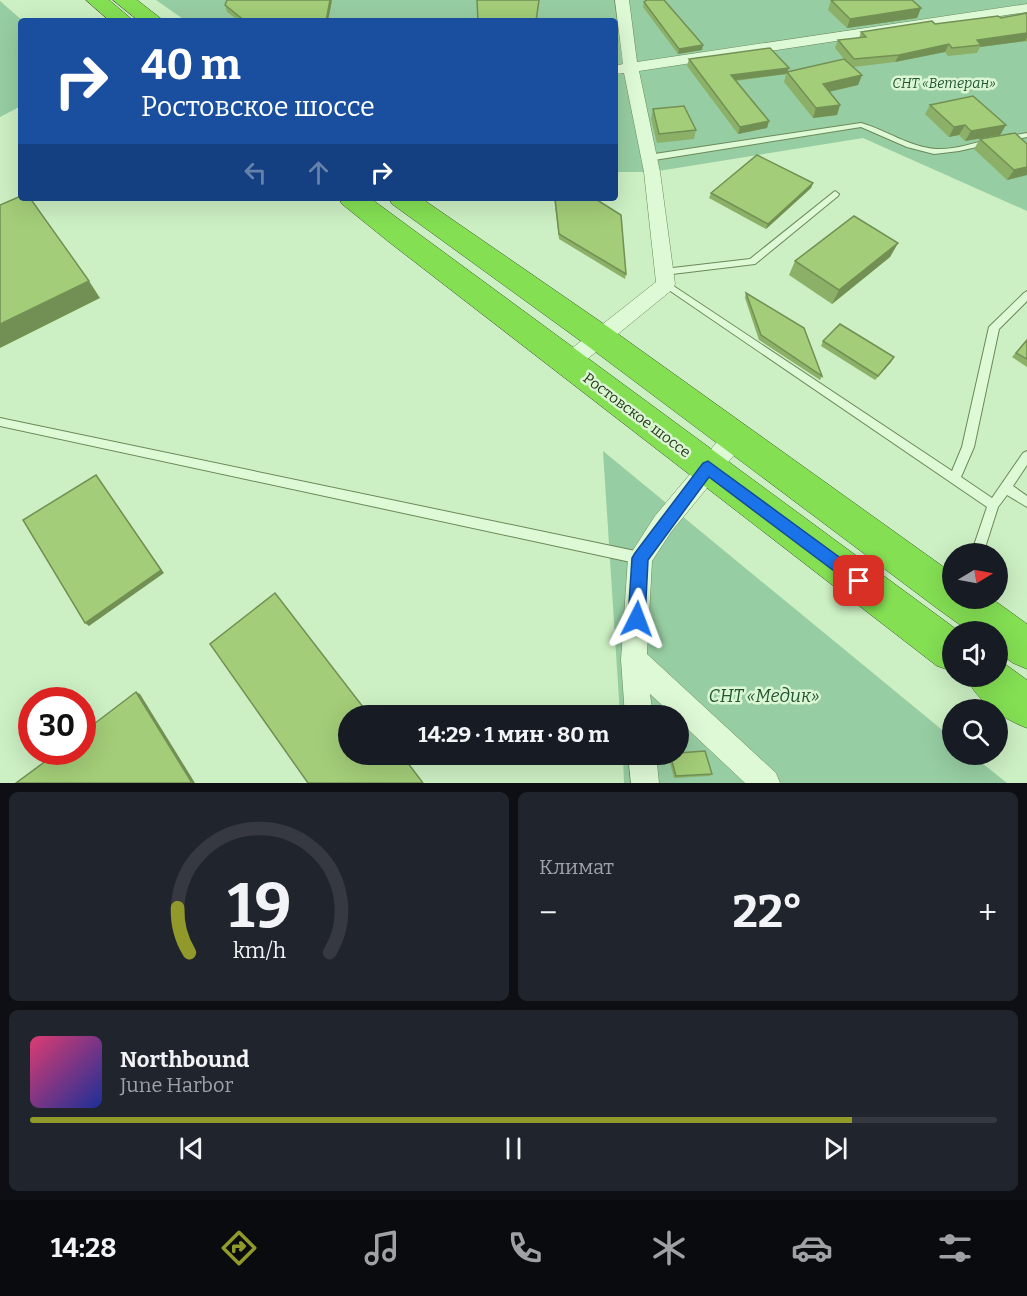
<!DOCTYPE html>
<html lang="ru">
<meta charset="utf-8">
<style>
:root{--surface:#171b24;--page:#20242c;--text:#f1f3f6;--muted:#9ea1a6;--line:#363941;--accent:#909929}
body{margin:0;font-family:Bitter,serif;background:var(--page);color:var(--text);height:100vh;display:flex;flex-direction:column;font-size:22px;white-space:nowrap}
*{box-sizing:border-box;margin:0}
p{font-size:20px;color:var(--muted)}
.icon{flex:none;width:33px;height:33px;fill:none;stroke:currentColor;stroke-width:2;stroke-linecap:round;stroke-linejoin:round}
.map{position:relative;height:783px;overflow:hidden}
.sheet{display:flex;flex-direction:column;gap:9px;padding:9px;background:#0d0f14;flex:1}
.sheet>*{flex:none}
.top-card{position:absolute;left:18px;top:18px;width:600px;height:183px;border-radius:6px;box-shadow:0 6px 24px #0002;background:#1a4fa0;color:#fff;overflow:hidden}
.needle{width:39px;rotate:80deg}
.tools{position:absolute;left:942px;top:543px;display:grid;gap:12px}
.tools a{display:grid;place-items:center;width:66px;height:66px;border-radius:50%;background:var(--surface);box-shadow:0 6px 24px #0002;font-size:30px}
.speed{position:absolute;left:18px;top:687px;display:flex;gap:12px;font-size:30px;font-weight:700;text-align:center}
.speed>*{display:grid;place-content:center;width:78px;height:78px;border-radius:50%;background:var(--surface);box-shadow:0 6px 24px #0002;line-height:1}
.speed .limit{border:9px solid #d22;background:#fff;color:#111}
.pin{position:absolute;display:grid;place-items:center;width:51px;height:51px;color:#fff;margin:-26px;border-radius:12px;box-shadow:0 3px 9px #0006}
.me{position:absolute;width:66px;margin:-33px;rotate:3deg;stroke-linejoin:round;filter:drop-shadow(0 0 4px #0008)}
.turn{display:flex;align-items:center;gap:21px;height:126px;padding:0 24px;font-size:27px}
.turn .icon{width:78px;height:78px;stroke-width:2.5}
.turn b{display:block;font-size:42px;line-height:51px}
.lanes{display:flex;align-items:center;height:57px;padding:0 24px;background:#0003;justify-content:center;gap:30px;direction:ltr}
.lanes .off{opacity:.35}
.big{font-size:45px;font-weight:700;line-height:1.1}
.sheet .widget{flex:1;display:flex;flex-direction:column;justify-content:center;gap:9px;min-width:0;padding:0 21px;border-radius:9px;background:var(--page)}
.sheet .dial{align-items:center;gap:0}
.dial svg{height:156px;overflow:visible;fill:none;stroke:var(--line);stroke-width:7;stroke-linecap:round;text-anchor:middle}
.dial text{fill:var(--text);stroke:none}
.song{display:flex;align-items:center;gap:18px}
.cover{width:72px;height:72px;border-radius:9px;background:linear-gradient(135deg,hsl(340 70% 55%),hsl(230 70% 35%))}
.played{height:6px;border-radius:3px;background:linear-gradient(90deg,var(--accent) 85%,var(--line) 85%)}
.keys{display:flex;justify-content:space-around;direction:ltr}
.heat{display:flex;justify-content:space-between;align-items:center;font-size:33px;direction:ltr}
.sheet .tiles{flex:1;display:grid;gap:9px;grid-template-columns:1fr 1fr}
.widget:last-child{grid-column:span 2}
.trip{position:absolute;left:338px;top:705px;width:351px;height:60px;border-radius:30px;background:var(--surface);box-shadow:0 6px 24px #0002;font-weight:700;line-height:60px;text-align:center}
.menu{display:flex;height:96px;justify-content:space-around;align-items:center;background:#090b0e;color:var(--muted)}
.menu .icon{width:42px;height:42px}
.menu .on{color:var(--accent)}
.menu b{font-size:27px;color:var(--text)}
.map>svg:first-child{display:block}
.green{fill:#97cda2}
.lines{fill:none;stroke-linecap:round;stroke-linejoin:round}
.lane-casing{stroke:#6c8959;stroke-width:2}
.street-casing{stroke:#6c8959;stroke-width:1}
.highway-casing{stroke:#40572e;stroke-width:1}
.lane{fill:#def9d6;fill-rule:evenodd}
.street{fill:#def9d6;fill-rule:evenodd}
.highway{fill:#84df53;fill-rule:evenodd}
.wall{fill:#8cb067}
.shaded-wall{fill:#729054}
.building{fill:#a3cd78;stroke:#729054;stroke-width:1.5}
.route{fill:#1a73e8;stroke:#114b97;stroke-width:1.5}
.labels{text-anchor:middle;stroke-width:5;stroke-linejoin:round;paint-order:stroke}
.far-park-label{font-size:14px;font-style:italic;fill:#245635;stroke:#daf6d3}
.street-label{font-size:15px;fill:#29391e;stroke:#daf6d3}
.near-park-label{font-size:18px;font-style:italic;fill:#245635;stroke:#daf6d3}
</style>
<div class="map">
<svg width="1027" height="783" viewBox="0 0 1027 783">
<rect width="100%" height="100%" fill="#ccefc3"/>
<g class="green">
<polygon points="156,0 1027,0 1027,211 863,138 652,172 615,172 615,21 186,21"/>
<polygon points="0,1 23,21 21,21 21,106 0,117"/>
<polygon points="603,451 952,738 952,754 972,755 1007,783 624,783 623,755 678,754 678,716 620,715"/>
</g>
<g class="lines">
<g class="lane-casing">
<g id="lane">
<path d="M 861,123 C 886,130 909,147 936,149 C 955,150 973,143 991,139 L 995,141 L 994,143 L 959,151 L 934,154 L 907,147 L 861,127 L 648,161 L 644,158 L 648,155 Z"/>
<polygon points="1027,133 1027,137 1007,141 1003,139 1004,137"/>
<polygon points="835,191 839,194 838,196 755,264 664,275 659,272 664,269 750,259"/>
<polygon points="666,281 952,471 962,447 989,327 1024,293 1027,291 1027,301 999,329 974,447 961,477 992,498 1023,453 1027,451 1027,465 1013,486 1027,496 1027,507 1007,495 998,507 983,554 971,554 987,507 663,286 661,284 663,282"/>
<polygon points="0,418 640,552 644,554 646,558 644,562 640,564 0,426"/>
</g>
</g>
<g class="street-casing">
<g id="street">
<polygon points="615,0 629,0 637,62 1027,4 1027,12 639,71 660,172 675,284 673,289 575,369 568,371 561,369 558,363 561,357 656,282 644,172 624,73 615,74 615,66 623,64"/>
<polygon points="735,428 743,430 746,437 743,444 671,532 652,561 647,654 776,773 780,783 745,783 678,720 678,716 674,716 650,694 653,716 625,716 621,660 628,558 655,516 727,430"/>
<polygon points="628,754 656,754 659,783 631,783"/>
</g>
</g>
<g class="highway-casing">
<g id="highway">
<polygon points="86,0 109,0 134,21 110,21"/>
<polygon points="113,0 137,0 164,21 139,21"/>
<polygon points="339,198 370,198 960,632 952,632 952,671 937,666 389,242 342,204"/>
<polygon points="389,198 421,198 611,329 952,573 952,598 991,598 1027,624 1027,669 1013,663 998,652 998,632 970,632 938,609 589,347 392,204"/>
<path d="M 998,659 L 1027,680 L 1027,728 C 1003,719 976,701 966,676 L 998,676 Z"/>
</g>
</g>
<use href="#lane" class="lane"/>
<use href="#street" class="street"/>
<use href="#highway" class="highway"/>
</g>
<g class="wall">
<polygon points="227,0 332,0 328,21 239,21 227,12 225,5"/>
<polygon points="831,0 921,8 917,18 847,28 828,10"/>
<polygon points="644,2 702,50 678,54 643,7"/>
<polygon points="1027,13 1027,42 1025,41 980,47 977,53 948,56 945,52 895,62 853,67 862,75 858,85 829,92 840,105 837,115 813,118 784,82 786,74 736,81 769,121 767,128 738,134 687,66 689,59 789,68 787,72 844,59 835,48 838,40 859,38 861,32 1001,18"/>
<polygon points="930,105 1006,125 1000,135 965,141 959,135 949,137 925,114"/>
<polygon points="653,109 696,130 694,139 657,143 651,119"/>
<polygon points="980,139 1027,175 1007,180 974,149"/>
<polygon points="813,183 811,188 766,229 709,198 711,193"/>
<polygon points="554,198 594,198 626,274 625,279 559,239"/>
<polygon points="898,243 890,257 832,304 789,275 795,261"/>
<polygon points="746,293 822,376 820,380 759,340 745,298"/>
<polygon points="1027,340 1027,367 1012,357"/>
<polygon points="823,341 894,357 891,362 875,380 821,346"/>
<polygon points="669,754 678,754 712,774 710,776 674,778 668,756"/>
</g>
<g class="shaded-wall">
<polygon points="330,0 332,0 328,21 326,21"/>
<polygon points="921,8 917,18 847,28 850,19"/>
<polygon points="1027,33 1027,38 1025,41 980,47 981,45 977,40"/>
<polygon points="949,44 945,52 895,62 899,55"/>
<polygon points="703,45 702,50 678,54 679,49"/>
<polygon points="789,68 786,74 729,81 731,75"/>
<polygon points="862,75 858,85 819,94 823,84"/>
<polygon points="840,105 837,115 813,118 816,108"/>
<polygon points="769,121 767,128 738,134 740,127"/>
<polygon points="965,125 959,135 949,137 954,127"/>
<polygon points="1006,125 1000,135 965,141 971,131"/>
<polygon points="1027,167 1027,175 1007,180 1014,170"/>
<polygon points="813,183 811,188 766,229 768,224"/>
<polygon points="898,243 890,257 832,304 839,290"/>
<polygon points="89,281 100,298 0,348 0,324"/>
<polygon points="894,357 891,362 875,380 878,376"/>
<polygon points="96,475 164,573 89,626 85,623"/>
<polygon points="136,692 140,694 195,783 192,783"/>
</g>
<g class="building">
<polygon points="227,0 330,0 326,21 245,21 225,5"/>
<polygon points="477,0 539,0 536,21 478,21"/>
<polygon points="647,0 664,0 703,45 679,49 644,2"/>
<polygon points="831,0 912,0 921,8 850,19"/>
<polygon points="1027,13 1027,33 977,40 981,45 952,48 949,44 899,55 854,59 838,40 866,37 861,32 932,21 935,24 998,16 1001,18"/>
<polygon points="770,48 789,68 731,75 769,121 740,127 689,59"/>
<polygon points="844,59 862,75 823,84 840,105 816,108 787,72"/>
<polygon points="973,96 1006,125 971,131 965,125 954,127 930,105"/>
<polygon points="684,106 696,130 659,134 653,109"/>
<polygon points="1015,133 1027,144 1027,167 1014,170 980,139"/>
<polygon points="757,155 813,183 768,224 711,193"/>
<polygon points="21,196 21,198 30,198 89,281 0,324 0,205"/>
<polygon points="555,198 594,198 621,215 626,274 559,234"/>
<polygon points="854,216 898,243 839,290 795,261"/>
<polygon points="746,293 804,328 822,376 761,335"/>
<polygon points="840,324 894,357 878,376 823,341"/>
<polygon points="1027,340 1027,359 1016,353"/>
<polygon points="96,475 161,570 85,623 23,520"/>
<polygon points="275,593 370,716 348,716 348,754 401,754 423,783 308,783 210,644"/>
<polygon points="136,692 192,783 16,783 58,752 82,752 82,733"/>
<polygon points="705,751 712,774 676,776 670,754 678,754 678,753"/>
</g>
<polygon class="route" points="708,461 865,576 867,581 865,586 859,589 854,586 709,477 648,560 645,619 643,625 637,627 631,625 628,619 632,558 635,553 703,463"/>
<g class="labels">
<g class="far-park-label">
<text x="944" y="88">СНТ «Ветеран»</text>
</g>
<g class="street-label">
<text transform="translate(637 415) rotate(37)" y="5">Ростовское шоссе</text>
</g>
<g class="near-park-label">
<text x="764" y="702">СНТ «Медик»</text>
</g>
</g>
</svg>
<div class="tools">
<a><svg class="needle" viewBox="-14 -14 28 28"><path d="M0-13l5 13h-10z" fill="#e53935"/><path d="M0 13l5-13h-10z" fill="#9ea1a6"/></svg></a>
<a><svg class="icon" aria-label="sound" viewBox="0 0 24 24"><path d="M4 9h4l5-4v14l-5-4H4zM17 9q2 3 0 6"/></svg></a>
<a><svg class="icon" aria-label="search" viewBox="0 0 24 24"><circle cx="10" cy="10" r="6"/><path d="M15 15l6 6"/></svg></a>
</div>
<div class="speed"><div class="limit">30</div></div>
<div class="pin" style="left:859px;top:581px;background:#d93025"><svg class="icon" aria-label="arrive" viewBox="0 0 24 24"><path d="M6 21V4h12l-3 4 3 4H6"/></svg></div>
<svg class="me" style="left:637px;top:619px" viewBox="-20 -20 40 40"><path d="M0-17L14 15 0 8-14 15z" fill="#1a73e8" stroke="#fff" stroke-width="4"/></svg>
<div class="trip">14:29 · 1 мин · 80 m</div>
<div class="top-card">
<div class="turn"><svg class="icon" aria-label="right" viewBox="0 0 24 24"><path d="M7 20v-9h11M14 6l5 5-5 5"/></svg><div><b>40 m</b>Ростовское шоссе</div></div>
<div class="lanes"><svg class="icon off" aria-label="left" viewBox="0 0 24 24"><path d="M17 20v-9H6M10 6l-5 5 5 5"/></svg><svg class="icon off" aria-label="ahead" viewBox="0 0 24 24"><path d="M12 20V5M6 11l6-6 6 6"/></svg><svg class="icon" aria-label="right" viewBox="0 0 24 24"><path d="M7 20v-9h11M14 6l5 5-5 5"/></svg></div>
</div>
</div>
<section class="sheet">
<div class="tiles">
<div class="widget dial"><svg viewBox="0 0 100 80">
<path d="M14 69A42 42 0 1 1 86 69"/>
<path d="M14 69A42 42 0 0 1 8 46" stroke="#909929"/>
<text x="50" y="56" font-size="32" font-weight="700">19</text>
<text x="50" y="72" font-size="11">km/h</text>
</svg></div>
<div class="widget"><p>Климат</p>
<div class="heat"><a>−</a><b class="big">22°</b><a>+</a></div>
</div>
<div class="widget">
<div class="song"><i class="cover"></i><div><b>Northbound</b><p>June Harbor</p></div></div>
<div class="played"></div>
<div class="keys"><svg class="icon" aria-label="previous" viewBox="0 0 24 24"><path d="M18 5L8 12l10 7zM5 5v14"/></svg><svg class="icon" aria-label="pause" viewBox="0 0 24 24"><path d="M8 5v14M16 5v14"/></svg><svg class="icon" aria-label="next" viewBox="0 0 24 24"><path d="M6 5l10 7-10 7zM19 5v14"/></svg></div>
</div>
</div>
</section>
<nav class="menu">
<b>14:28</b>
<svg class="icon on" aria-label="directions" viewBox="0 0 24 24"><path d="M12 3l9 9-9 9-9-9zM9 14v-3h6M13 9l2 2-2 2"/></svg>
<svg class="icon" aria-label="music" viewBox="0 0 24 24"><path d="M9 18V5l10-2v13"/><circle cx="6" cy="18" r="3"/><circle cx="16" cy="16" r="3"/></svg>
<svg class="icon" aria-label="phone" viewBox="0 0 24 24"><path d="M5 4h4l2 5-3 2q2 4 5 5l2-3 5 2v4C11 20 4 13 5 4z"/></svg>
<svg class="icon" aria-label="climate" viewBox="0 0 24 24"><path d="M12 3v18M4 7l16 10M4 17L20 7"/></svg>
<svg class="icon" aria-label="car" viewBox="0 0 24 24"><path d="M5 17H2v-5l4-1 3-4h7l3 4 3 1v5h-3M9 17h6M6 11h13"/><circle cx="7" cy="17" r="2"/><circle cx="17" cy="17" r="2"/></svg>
<svg class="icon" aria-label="filters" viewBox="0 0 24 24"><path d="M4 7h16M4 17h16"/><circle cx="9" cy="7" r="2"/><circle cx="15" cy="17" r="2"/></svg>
</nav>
